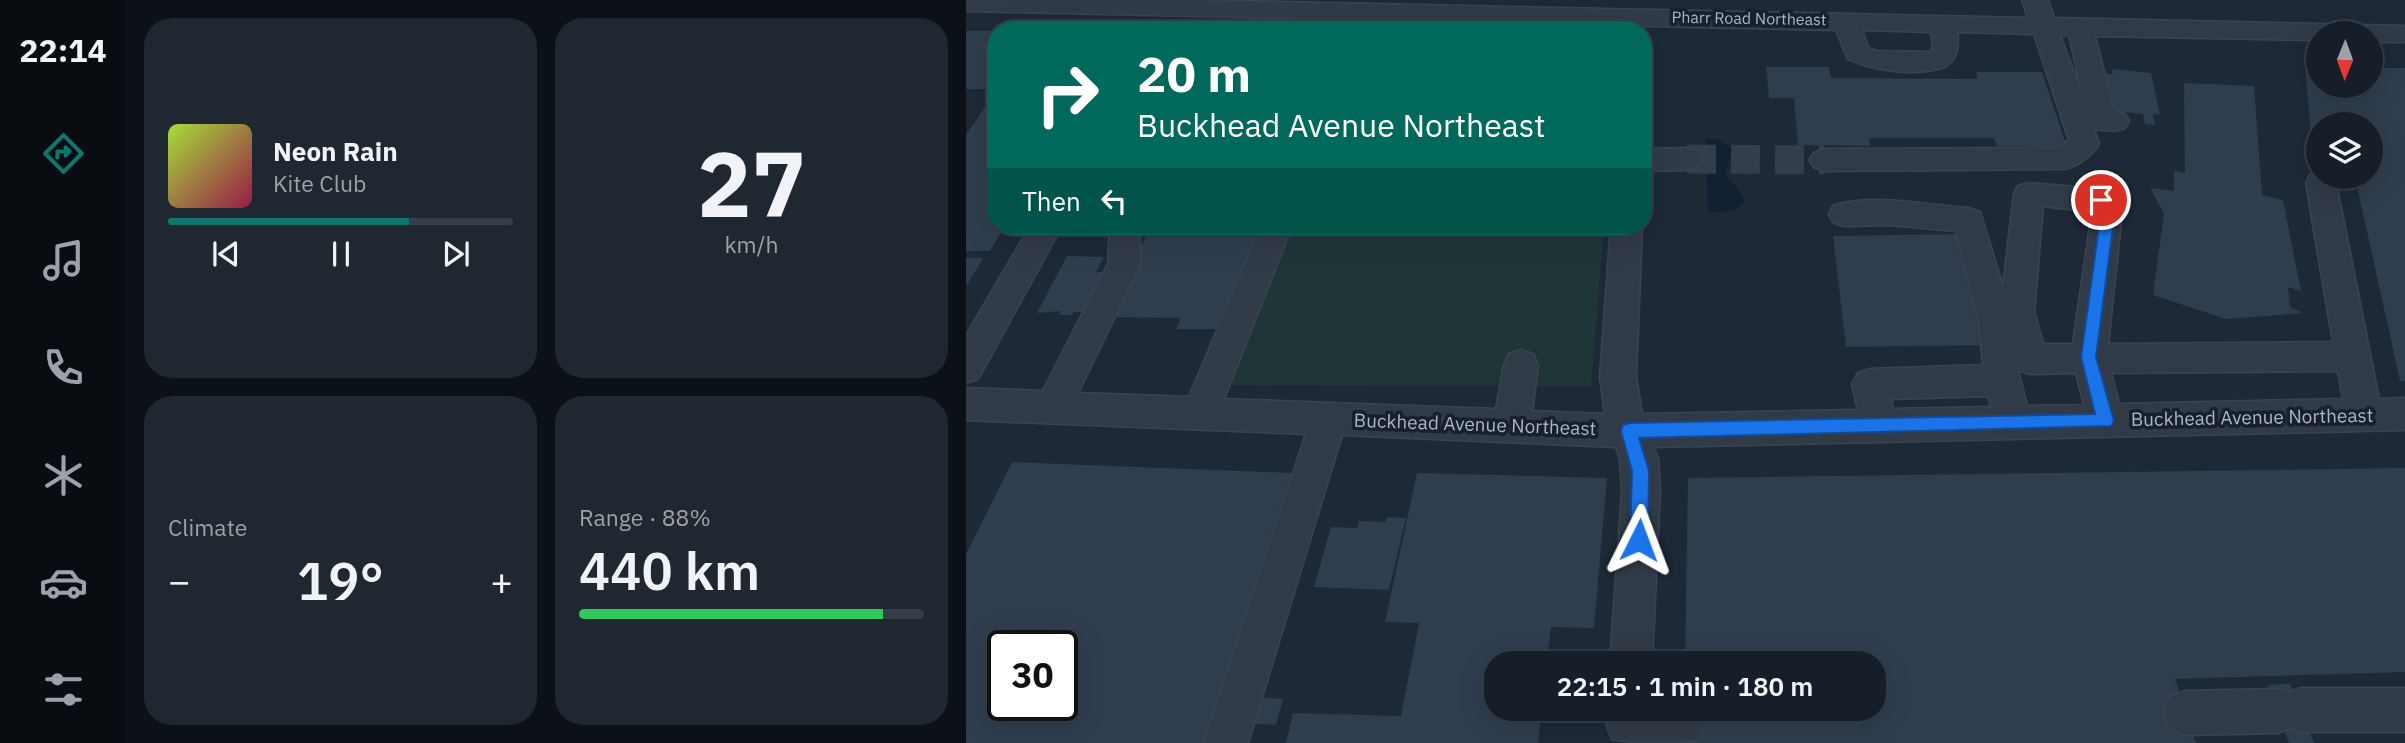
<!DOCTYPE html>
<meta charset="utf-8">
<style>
:root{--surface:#161f29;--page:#1f2731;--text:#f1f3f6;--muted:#9ea2a8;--line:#353d46;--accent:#0f766e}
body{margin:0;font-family:"IBM Plex Sans",sans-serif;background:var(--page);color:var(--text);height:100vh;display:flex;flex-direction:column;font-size:26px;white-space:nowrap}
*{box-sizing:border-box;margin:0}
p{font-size:23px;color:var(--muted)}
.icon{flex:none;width:38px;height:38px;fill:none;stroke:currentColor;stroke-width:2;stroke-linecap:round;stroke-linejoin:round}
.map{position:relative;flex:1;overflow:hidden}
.side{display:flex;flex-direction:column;gap:18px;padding:18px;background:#0c1117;width:840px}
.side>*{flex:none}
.guide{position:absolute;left:21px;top:21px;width:665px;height:214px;border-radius:28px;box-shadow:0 7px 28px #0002,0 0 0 2px var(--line);background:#00695c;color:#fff;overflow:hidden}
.needle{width:46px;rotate:181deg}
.controls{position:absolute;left:1340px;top:21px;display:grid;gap:14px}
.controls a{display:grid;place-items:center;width:77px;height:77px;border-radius:50%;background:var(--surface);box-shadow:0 7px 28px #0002,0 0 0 2px var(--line);font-size:35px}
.speed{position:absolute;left:21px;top:630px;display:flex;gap:14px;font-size:35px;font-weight:700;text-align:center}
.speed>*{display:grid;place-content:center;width:91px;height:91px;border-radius:50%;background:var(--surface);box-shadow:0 7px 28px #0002,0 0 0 2px var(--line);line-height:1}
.speed .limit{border:4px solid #111;border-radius:10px;background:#fff;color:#111}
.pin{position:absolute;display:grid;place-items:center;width:60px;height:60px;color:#fff;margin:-30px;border:4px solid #fff;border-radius:50%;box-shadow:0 2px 7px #0007}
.me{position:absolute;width:77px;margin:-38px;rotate:3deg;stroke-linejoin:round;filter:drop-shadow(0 0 5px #0008)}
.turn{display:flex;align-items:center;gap:24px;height:147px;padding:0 35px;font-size:32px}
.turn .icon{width:91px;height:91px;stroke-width:2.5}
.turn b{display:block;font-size:49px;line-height:60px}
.then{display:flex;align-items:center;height:66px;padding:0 35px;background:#0003;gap:14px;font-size:26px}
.big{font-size:52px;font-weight:600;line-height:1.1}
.side .widget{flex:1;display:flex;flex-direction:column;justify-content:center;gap:10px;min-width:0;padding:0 24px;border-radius:28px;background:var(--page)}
.side .dial{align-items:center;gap:0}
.dial b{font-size:91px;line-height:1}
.song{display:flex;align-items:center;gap:21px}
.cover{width:84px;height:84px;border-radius:10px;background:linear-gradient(135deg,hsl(80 70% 55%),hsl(340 70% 35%))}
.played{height:7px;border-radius:4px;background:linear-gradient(90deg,var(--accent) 70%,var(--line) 70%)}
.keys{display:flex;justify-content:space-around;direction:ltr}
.heat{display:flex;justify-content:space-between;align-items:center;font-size:38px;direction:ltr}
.charge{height:10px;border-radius:5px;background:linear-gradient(90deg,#34c759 88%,var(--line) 0)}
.side .tiles{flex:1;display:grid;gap:18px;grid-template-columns:repeat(2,1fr)}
.trip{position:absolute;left:518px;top:651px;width:402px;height:70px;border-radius:28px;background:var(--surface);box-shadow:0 7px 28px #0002,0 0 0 2px var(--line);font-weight:600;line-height:70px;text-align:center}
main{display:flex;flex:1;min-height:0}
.menu{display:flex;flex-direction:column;width:126px;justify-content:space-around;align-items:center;background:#090c10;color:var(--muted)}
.menu .icon{width:49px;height:49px}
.menu .selected{color:var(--accent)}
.menu b{font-size:32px;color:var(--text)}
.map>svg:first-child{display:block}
.green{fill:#1f3638}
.water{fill:#112134}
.building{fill:#2f3d4e;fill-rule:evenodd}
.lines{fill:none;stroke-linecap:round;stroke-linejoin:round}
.minor-tunnel{stroke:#323e4c;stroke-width:29;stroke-dasharray:29 15;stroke-linecap:butt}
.minor-casing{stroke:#3a4451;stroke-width:3}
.minor{fill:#313b47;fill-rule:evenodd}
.route{fill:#1a73e8;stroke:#114b97;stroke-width:2}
.labels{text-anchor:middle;stroke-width:7;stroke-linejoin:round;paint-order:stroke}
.far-street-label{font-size:16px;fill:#aab5c5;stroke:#17202c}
.street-label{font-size:19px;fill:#aab5c5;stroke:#17202c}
</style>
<main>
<nav class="menu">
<b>22:14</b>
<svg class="icon selected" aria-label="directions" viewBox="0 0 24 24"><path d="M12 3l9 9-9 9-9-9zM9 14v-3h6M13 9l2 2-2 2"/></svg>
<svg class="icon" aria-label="music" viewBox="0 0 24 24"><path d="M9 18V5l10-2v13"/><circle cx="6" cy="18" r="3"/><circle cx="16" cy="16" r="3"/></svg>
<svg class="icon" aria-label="phone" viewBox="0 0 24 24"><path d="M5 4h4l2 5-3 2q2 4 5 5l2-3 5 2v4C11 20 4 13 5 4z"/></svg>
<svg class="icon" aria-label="climate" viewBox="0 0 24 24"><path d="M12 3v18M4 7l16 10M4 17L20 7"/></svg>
<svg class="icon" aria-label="car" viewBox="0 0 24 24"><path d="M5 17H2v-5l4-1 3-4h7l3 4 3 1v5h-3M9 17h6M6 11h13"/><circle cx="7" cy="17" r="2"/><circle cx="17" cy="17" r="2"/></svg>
<svg class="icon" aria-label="filters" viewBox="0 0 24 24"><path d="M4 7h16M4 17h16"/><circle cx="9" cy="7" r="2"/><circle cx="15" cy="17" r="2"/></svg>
</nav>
<section class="side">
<div class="tiles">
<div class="widget">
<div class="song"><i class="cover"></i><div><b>Neon Rain</b><p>Kite Club</p></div></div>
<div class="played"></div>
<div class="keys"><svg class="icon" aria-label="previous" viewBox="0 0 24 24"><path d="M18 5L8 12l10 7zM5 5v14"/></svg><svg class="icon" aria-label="pause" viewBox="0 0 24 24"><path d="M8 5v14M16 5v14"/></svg><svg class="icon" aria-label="next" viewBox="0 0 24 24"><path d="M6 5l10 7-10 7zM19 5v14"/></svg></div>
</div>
<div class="widget dial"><b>27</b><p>km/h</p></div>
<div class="widget"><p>Climate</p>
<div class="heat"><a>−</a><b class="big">19°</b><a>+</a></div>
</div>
<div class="widget"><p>Range · 88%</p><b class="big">440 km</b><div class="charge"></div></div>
</div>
</section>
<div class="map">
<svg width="1439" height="743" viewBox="0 0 1439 743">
<rect width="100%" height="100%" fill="#1d2937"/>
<polygon class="green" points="324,226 638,226 625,386 260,385"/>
<path class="water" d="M 740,139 L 752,139 L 766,149 L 766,156 L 759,170 C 761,183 776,187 778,201 L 770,210 L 742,213 Z"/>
<g class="building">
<polygon points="0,31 30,31 30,85 22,85 19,89 0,89"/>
<polygon points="1339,66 1353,67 1353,86 1405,86 1405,68 1439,68 1439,381 1434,381 1389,177 1405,177 1405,124 1353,124 1353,159 1347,159"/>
<polygon points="800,67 863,67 865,78 1012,79 1010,72 1076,72 1101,147 1031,146 1028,138 903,138 904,146 832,145 828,98 803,98"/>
<polygon points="1146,69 1185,73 1194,115 1187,114 1189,125 1179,124 1177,114 1139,110 1126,72 1147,74"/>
<polygon points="1218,83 1288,86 1296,195 1317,200 1335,291 1322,287 1324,307 1337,313 1260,319 1187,295 1198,213 1184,188 1208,191 1208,171 1219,173"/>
<polygon points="27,95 30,95 30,226 39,226 24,251 0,251 0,135"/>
<polygon points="185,226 256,226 253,233 291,234 254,329 210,329 215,318 141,317"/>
<polygon points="999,234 1024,345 880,347 867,236"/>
<polygon points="101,256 138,257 130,272 141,272 129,312 107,312 106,315 93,315 95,311 71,313"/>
<polygon points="0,258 17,258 0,287"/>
<path d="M 46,462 L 327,473 L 239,743 L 0,743 L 0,554 ZM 37,646 L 96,646 L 96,705 L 37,705 Z"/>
<polygon points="1439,468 1439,672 1209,679 1230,743 717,743 718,709 908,709 908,663 719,663 722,478"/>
<polygon points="451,473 641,478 628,628 585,627 581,663 530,663 530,709 576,709 572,743 320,743 327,713 435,716 453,623 419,622"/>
<polygon points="421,517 440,518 423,590 348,587 365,527 391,528 393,521 419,522"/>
<polygon points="1324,684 1348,743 1323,743 1301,685"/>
<polygon points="287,697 317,699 310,725 279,723"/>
</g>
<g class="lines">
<polyline class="minor-tunnel" points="721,159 858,160"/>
<g class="minor-casing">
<g id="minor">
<path d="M 0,0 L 226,0 L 1062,18 L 1056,0 L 1082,0 L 1088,18 L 1439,26 L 1439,42 L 1405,42 L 1405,33 L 1353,33 L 1353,40 L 1129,36 L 1148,111 L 1159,114 L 1163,121 L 1159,128 L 1149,131 L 1128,129 L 1133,144 C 1126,156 1113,165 1099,169 L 858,171 L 848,167 L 843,160 L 848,153 L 858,149 L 1093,148 L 1103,140 L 1068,34 L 991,32 C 993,47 992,58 979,67 C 949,76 911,72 882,59 L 870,30 L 0,11 ZM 896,30 L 965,32 L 967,47 L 964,52 L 910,51 L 902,48 ZM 1094,35 L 1103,35 L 1117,97 Z"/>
<polygon points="721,148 731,152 736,159 731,166 721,170 677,171 677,149"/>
<path d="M 1353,173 L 1353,177 L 1366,177 L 1370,183 L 1413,399 L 1439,398 L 1439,430 L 687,447 L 692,459 L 694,491 L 686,663 L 644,663 L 656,491 L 654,459 L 650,447 L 376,435 L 282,743 L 238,743 L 340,434 L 0,420 L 0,388 L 77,391 L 142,264 L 144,226 L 174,226 L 174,264 L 112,393 L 223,397 L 295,226 L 319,226 L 323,233 L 258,399 L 530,409 L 538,365 L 543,354 L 555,350 L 567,354 L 572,365 L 566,411 L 639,414 L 634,377 L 645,226 L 676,226 L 670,377 L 676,414 L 892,410 L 886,384 L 892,373 L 904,369 L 1017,365 L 1013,322 L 990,231 L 924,225 L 878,226 L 867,222 L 863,214 L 867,206 C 908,193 961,205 1003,208 L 1014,212 L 1037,287 L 1048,194 L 1052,186 L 1063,183 L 1135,189 L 1146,192 L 1156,212 L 1142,344 L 1367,342 L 1340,183 L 1344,175 ZM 1077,206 L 1126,212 L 1107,344 L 1077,344 L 1068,311 ZM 1052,370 L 1064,374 L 1110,373 L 1118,405 L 1061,406 ZM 1372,371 L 1377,399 L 1153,404 L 1145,373 ZM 1022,396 L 1025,407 L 927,409 L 925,399 Z"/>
<polygon points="64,226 96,226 12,379 0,383 0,336"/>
<polygon points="1335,688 1439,688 1439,732 1335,732 1324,728 1311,733 1220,735 1204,729 1198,713 1204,697 1220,691 1311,689 1322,693"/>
<path d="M 646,709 L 733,709 L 739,723 L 733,739 C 714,743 665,743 646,739 L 640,723 Z"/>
</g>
</g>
<use href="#minor" class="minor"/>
</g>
<polygon class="route" points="1135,195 1140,196 1149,212 1130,357 1148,421 1145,426 673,438 683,471 682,540 679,546 673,549 666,546 664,540 666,471 655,431 657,425 663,423 1129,414 1115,357 1135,212 1128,200"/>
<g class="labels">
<g class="far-street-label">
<text transform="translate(783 18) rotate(1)" y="6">Pharr Road Northeast</text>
</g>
<g class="street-label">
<text transform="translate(1286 417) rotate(-1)" y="7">Buckhead Avenue Northeast</text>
<text transform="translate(509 424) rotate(2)" y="7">Buckhead Avenue Northeast</text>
</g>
</g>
</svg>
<div class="controls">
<a><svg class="needle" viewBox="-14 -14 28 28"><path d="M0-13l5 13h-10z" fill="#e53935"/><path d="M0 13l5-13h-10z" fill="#9ea2a8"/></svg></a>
<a><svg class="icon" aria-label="layers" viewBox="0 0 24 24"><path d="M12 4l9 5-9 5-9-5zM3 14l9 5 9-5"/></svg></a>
</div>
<div class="speed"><div class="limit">30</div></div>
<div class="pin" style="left:1135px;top:200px;background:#d93025"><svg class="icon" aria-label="arrive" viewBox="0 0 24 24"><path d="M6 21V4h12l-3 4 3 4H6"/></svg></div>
<svg class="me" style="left:673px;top:540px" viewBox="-20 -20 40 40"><path d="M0-17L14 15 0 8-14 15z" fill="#1a73e8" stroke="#fff" stroke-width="4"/></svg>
<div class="trip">22:15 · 1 min · 180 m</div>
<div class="guide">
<div class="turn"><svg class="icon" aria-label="right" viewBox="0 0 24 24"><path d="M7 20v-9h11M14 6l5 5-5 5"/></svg><div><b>20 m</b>Buckhead Avenue Northeast</div></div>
<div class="then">Then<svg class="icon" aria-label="left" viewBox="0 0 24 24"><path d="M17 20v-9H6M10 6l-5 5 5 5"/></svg></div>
</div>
</div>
</main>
